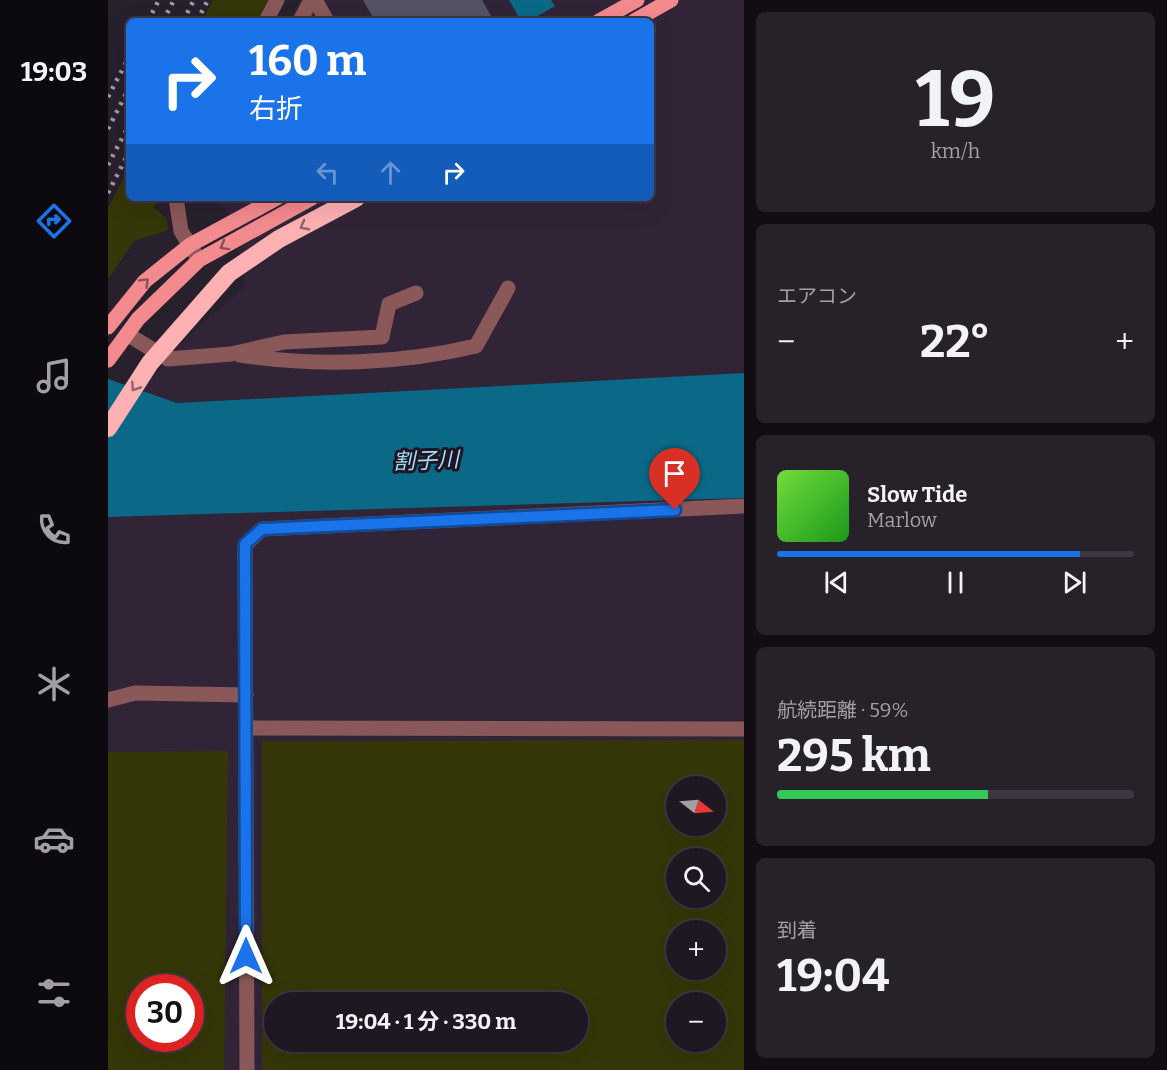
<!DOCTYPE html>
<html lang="ja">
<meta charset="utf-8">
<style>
:root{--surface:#1f1822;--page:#27212a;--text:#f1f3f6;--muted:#a1a0a5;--line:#3c3740;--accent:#1a73e8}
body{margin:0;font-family:Bitter,"Noto Sans JP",serif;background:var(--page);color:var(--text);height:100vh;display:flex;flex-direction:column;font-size:22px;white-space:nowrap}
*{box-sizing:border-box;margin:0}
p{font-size:20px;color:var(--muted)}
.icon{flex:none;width:33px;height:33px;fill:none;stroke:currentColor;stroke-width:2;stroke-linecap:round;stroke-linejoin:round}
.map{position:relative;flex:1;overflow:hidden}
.side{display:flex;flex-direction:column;gap:12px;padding:12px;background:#110d13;width:423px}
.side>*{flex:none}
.banner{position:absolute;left:18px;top:18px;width:528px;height:183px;border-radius:9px;box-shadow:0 6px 24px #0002,0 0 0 2px var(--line);background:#1a73e8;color:#fff;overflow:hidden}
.needle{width:39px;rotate:107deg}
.fabs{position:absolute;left:558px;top:776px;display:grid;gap:12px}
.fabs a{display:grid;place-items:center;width:60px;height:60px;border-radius:50%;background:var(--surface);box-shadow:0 6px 24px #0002,0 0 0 2px var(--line);font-size:30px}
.speed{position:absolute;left:18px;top:974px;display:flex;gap:12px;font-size:30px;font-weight:700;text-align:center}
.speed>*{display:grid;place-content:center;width:78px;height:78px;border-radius:50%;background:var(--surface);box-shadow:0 6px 24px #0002,0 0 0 2px var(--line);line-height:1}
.speed .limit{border:9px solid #d22;background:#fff;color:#111}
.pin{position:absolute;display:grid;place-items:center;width:51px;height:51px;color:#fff;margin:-62px -26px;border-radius:50% 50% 50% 0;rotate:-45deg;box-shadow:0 0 6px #0007}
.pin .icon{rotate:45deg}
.me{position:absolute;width:66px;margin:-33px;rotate:0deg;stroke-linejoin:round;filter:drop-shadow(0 0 4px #0008)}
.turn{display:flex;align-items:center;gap:21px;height:126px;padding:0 24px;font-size:27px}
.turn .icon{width:78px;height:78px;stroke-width:2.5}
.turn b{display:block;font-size:42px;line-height:51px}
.lanes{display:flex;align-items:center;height:57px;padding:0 24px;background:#0003;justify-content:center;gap:30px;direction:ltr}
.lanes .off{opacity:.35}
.big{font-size:45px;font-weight:700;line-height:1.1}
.side .tile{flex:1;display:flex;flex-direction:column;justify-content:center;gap:9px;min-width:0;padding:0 21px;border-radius:9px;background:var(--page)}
.side .dial{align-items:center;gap:0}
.dial b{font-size:78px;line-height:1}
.song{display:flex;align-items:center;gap:18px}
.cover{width:72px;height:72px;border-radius:9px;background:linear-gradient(135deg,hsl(100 70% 55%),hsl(120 70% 35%))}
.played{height:6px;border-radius:3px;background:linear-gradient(90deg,var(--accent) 85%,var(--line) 85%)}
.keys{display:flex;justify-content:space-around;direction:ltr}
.heat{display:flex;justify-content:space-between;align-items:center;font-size:33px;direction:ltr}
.charge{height:9px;border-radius:4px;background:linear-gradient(90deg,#34c759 59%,var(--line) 0)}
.trip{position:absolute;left:156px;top:992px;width:324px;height:60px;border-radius:30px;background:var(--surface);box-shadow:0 6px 24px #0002,0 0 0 2px var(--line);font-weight:700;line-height:60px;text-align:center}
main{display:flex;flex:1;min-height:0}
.dock{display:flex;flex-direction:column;width:108px;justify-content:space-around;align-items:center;background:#0c0a0e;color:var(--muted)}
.dock .icon{width:42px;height:42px}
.dock .current{color:var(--accent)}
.dock b{font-size:27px;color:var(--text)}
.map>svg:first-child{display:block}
.built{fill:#322437;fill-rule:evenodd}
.green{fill:#363708;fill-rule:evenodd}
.water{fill:#0b6987}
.building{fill:#535364}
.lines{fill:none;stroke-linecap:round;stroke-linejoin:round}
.minor{stroke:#8b5859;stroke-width:15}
.major{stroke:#f38a8e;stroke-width:15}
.rail{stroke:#a39ba5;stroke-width:4.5;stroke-dasharray:3 6;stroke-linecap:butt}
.highway-bridge{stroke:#feb1b3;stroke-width:18}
.oneway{stroke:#8f646b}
.oneway2{stroke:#8a5058}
.route-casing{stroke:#114b97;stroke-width:15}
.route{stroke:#1a73e8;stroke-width:10}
.labels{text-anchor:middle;stroke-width:6;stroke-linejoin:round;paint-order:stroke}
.water-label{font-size:22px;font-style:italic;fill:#a0def8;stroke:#201623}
</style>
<main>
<nav class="dock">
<b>19:03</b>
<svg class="icon current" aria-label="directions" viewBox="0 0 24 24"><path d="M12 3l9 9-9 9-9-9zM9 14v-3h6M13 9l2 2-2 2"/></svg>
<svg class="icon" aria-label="music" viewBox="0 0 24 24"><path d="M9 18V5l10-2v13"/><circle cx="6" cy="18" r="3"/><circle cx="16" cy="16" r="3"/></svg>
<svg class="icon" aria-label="phone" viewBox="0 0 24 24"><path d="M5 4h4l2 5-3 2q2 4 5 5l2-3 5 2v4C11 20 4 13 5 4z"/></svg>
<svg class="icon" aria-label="climate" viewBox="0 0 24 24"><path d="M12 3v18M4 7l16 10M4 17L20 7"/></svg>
<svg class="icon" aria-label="car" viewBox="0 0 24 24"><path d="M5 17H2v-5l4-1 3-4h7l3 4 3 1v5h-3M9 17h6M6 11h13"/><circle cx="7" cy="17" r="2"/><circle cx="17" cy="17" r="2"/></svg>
<svg class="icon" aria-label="filters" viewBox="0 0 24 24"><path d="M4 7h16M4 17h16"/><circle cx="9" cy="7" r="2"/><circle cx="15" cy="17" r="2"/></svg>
</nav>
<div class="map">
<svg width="636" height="1070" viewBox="0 0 636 1070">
<rect width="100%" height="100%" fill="#29202d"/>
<g class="built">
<polygon points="192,0 636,0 636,373 69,403 33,390 81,335 137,287 125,221 116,206 103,201 102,198 543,198 543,21 181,21"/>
<path d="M 636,498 L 636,1070 L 0,1070 L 0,517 ZM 568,786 L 608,786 L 608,825 L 568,825 ZM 568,858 L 608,858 L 608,897 L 568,897 ZM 568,930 L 608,930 L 608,969 L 568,969 ZM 32,987 L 82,987 L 82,1038 L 32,1038 ZM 166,1002 L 470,1002 L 470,1041 L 166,1041 ZM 568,1002 L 608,1002 L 608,1041 L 568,1041 Z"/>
</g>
<g class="green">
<polygon points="105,0 160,0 149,21 94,21"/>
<polygon points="21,167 21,198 52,198 46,207 58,218 60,230 26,241 0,279 0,209"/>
<path d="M 636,740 L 636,1070 L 154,1070 L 154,741 ZM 568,786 L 608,786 L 608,825 L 568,825 ZM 568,858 L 608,858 L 608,897 L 568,897 ZM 568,930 L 608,930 L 608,969 L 568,969 ZM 166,1002 L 470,1002 L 470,1041 L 166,1041 ZM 568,1002 L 608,1002 L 608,1041 L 568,1041 Z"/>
<path d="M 120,751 L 116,1070 L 0,1070 L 0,752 ZM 32,987 L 82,987 L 82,1038 L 32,1038 Z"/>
</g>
<g class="water">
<polygon points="401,0 443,0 447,6 421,21 413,21"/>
<polygon points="636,373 636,498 0,517 0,379 69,403"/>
</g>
<polygon class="building" points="255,0 374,0 386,21 360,19 267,21"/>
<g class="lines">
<g class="minor">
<polyline points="207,0 219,21"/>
<polyline points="158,21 169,0"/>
<polyline points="192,21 203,0"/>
<polyline points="68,198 73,231 91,260"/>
<polyline points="19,334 60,359 123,354 176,342 274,337 281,304 308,293"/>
<path d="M 132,355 C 209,367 293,364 368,346 L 400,288"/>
<polyline points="0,700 27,693 138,695"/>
<polyline points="138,728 636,729"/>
<polyline points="139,1070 137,545 154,529 636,506"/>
</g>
<g class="major">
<polyline points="491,21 529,0"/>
<polyline points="526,21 563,0"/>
<polyline points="0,327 37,281 82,245 169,198"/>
<polyline points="0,360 30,319 91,260 204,198"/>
</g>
<g class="rail">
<polyline points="40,21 51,0"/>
<polyline points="55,21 66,0"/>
<polyline points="75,21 86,0"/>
<polyline points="89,21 100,0"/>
<polyline points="0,97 21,57"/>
<polyline points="0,129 21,88"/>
<polyline points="0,165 21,125"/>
<polyline points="0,193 21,152"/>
</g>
<polyline class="highway-bridge" points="0,428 42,363 121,273 171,239 248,198"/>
</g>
<defs><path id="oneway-chevron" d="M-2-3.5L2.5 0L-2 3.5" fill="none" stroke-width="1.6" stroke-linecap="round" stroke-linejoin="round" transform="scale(1.5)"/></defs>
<g class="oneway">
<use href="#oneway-chevron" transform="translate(196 226) rotate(152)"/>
<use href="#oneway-chevron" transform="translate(27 387) rotate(123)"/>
</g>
<g class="oneway2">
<use href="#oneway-chevron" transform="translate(116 246) rotate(151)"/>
<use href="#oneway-chevron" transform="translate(37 282) rotate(-45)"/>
</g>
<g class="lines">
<g class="route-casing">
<polyline id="route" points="138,956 137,544 154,529 567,510"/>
</g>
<use href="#route" class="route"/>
</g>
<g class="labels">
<g class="water-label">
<text transform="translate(318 460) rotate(-2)" y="8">割子川</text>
</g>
</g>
</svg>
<div class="fabs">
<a><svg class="needle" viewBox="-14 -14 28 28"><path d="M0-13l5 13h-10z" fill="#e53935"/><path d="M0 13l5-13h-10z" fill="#a1a0a5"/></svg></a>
<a><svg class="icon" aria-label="search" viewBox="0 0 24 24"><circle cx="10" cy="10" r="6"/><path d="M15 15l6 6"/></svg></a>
<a>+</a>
<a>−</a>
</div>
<div class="speed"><div class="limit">30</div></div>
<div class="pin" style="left:567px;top:510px;background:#d93025"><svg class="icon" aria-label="arrive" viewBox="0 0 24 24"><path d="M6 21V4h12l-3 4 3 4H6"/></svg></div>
<svg class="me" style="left:138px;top:956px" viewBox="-20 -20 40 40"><path d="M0-17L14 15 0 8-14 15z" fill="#1a73e8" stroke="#fff" stroke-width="4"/></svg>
<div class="trip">19:04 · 1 分 · 330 m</div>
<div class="banner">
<div class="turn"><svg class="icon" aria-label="right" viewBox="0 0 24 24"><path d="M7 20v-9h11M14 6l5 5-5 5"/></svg><div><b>160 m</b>右折</div></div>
<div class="lanes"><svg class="icon off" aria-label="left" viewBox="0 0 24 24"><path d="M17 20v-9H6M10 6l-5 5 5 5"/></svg><svg class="icon off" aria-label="ahead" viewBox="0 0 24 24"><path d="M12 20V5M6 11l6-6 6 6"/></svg><svg class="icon" aria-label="right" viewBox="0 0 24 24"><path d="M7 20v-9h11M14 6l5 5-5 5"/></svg></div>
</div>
</div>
<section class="side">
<div class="tile dial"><b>19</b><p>km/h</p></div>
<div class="tile"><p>エアコン</p>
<div class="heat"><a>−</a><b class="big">22°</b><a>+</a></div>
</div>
<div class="tile">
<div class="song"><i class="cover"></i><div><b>Slow Tide</b><p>Marlow</p></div></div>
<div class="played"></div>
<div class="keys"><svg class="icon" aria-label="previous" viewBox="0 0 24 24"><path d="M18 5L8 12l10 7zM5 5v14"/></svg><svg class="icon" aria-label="pause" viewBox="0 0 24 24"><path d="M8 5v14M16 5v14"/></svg><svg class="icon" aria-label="next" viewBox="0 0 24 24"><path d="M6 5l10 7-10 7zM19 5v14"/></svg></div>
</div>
<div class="tile"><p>航続距離 · 59%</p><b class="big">295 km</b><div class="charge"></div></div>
<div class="tile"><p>到着</p><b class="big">19:04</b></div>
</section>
</main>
